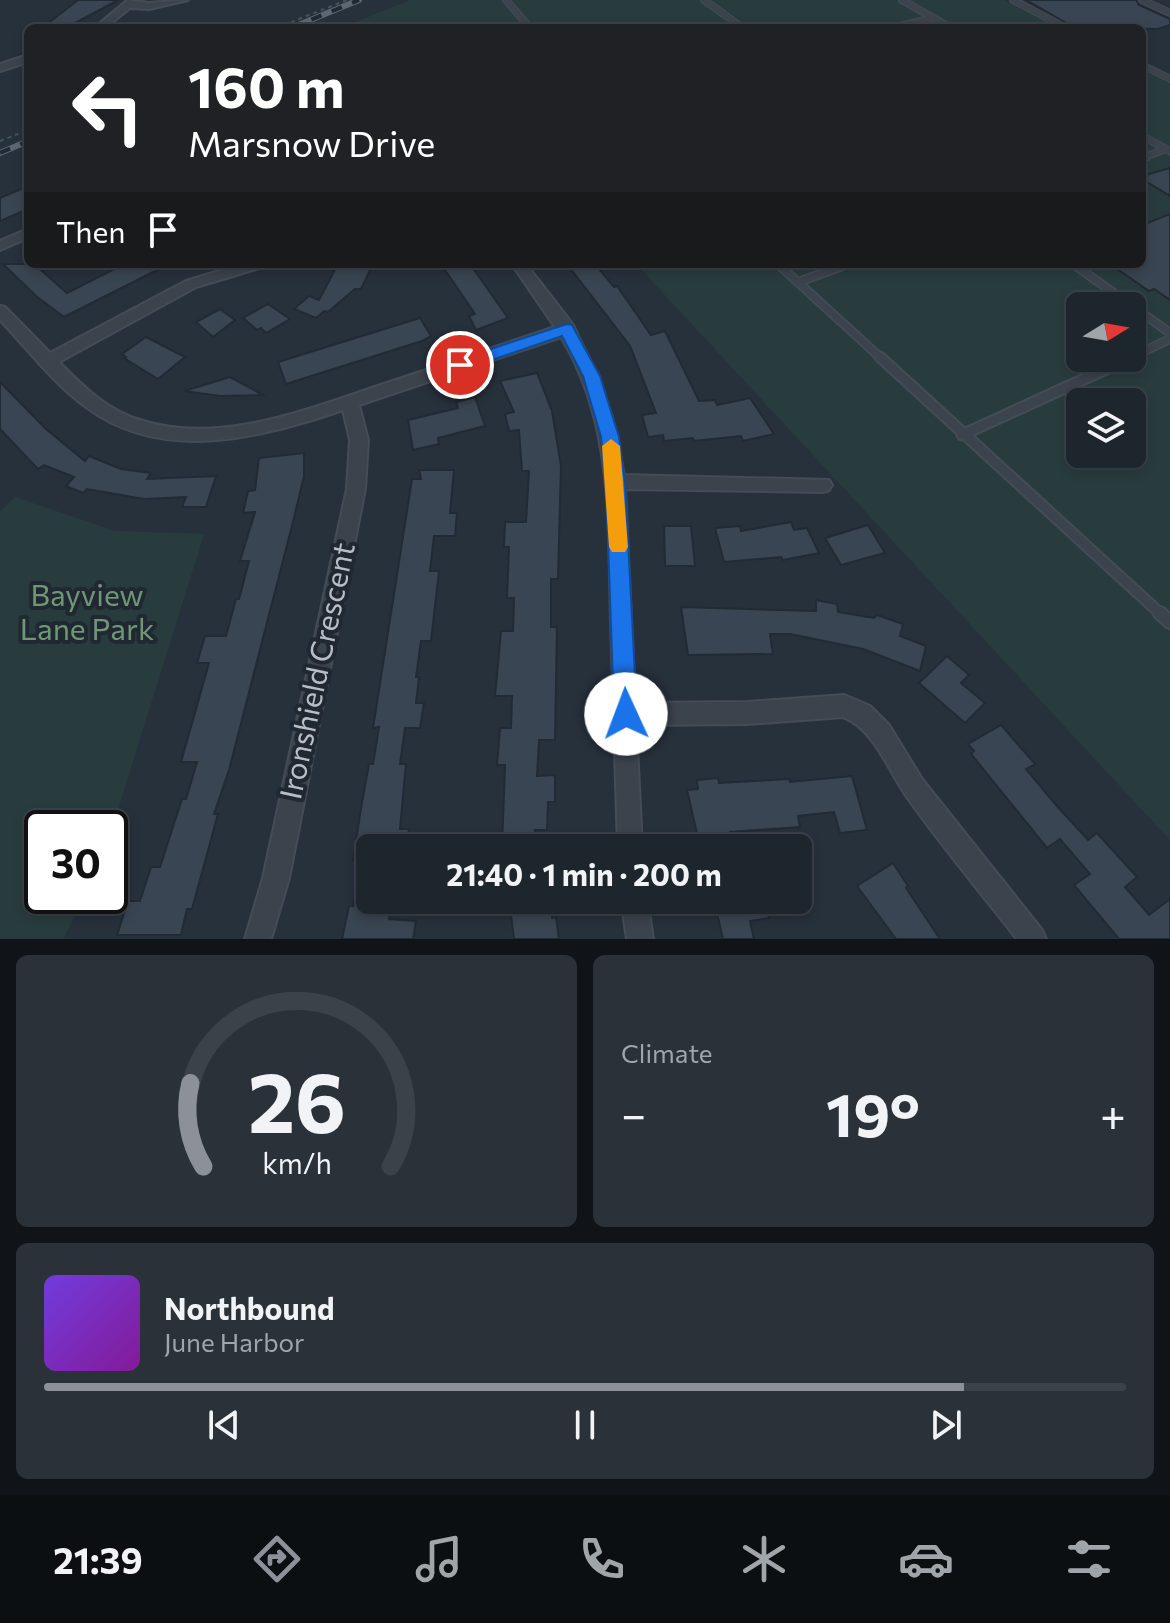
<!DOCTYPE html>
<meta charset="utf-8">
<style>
:root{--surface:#1d252d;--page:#2a3139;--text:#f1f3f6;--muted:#a0a5aa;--line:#3b4249;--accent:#8c9099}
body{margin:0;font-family:Commissioner,sans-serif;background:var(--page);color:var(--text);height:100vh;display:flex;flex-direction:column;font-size:30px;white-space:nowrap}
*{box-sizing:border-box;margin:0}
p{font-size:26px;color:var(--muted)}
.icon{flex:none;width:44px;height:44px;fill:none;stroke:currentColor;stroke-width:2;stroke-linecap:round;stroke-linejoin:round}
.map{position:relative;height:939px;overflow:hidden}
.side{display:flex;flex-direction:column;gap:16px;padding:16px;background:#101419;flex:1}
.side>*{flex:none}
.top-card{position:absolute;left:24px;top:24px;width:1122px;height:244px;border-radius:12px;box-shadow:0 4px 12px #0003,0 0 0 2px var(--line);background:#202124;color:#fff;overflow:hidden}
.needle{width:52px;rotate:79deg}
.fabs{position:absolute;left:1066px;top:292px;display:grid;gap:16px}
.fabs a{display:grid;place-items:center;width:80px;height:80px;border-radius:12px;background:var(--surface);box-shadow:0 4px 12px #0003,0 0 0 2px var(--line);font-size:40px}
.speed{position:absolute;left:24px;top:810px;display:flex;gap:16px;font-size:40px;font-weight:700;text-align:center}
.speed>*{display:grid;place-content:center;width:104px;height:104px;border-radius:50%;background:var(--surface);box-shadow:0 4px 12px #0003,0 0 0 2px var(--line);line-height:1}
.speed .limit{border:4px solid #111;border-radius:12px;background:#fff;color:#111}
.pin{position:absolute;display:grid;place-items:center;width:68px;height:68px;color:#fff;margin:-34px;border:4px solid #fff;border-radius:50%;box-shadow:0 2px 8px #0007}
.me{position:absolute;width:88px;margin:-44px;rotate:358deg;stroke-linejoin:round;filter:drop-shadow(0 0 6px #0008)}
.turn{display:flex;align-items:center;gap:28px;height:168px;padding:0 32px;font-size:36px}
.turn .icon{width:104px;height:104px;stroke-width:2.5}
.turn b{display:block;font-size:56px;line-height:68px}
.then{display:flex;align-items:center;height:76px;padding:0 32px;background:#0003;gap:16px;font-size:30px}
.big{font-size:60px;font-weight:700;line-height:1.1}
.side .card{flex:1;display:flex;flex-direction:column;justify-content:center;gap:12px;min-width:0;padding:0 28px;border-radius:12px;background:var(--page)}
.side .dial{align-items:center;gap:0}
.dial svg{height:208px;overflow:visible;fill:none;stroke:var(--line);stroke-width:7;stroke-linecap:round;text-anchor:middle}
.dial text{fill:var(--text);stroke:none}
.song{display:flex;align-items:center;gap:24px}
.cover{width:96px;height:96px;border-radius:12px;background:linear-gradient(135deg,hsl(260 70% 55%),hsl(290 70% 35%))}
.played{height:8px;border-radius:4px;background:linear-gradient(90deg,var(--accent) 85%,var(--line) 85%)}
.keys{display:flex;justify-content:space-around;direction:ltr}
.heat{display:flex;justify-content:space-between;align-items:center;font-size:44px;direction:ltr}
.side .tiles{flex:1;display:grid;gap:16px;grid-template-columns:1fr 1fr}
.card:last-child{grid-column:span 2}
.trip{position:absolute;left:356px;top:834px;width:456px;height:80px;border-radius:12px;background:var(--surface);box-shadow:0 4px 12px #0003,0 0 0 2px var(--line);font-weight:700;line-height:80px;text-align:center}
.tab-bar{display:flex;height:128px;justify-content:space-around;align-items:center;background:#0c0f12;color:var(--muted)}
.tab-bar .icon{width:56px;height:56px}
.tab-bar .selected{color:var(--accent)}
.tab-bar b{font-size:36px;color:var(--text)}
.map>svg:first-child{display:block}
.green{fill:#293c3d;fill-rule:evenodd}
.building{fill:#394552;stroke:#222a34;stroke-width:2}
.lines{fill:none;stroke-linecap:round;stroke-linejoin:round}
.service-far3-casing{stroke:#444c56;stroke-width:8}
.service-far2-casing{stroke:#444c56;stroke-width:10}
.service-far1-casing{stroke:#444c56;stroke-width:13}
.service-casing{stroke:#444c56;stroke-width:16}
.minor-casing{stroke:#444c56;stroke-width:4}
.path{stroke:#425555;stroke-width:2;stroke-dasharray:4 4;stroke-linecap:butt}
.service-far3{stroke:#3b434d;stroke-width:6}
.service-far2{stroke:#3b434d;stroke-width:7}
.service-far1{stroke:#3b434d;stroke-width:9}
.service{stroke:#3b434d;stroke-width:12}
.minor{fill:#3b434d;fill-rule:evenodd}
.rail-casing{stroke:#5d6773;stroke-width:6}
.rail{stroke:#202832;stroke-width:4;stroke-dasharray:11;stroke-linecap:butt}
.route{fill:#1a73e8;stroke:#114b97;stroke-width:2}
.slow{fill:#f59e0b}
.labels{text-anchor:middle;stroke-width:8;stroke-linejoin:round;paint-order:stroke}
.park-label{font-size:30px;fill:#709677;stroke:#202832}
.street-label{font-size:30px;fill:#b7bec7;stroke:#202832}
</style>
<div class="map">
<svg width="1170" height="939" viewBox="0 0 1170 939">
<rect width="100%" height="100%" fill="#27313c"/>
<g class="green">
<polygon points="410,0 1004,0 1058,28 341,28"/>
<path d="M 1142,70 L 1170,84 L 1170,840 L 636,264 L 1142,264 ZM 1080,306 L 1132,306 L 1132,358 L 1080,358 ZM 1080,402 L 1132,402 L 1132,454 L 1080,454 Z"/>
<polygon points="15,497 115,531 204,534 110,835 110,828 42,828 42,896 85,896 63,939 0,939 0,512"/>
</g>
<g class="building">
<polygon points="78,0 118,0 66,28 42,28"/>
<polygon points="1026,0 1136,0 1139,5 1170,19 1170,25 1158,29 1075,28"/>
<polygon points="1170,168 1170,196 1142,179 1142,176"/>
<polygon points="28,186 28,209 0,221 0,198"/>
<polygon points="1170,214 1170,300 1154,289 1149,291 1110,264 1142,264 1142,225"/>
<polygon points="3,264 34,264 67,293 124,264 169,264 64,317 36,296"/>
<polygon points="338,264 373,264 361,289 355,289 328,312 324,311 316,318 294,309 309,296 319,300"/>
<polygon points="441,264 470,264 508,318 476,330 469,316 475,314"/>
<polygon points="567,264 595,264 614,287 617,286 651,335 665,331 699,401 715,400 717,405 750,398 774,434 743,441 741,436 694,441 693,438 664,441 663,435 648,437 642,415 656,413 630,346"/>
<polygon points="268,304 290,319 266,333 261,328 257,330 243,318"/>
<polygon points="220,309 235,320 213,337 196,322"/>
<polygon points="420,318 431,336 422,341 286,384 278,362"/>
<polygon points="146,337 185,357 158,379 124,358 126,357 122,354"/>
<polygon points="537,373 552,411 561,466 558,579 551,579 551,627 557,627 555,740 539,740 537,776 555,775 555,802 548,802 547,830 535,830 535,848 502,848 505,765 497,765 500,728 511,728 512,696 495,696 501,631 513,631 514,598 507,598 509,547 504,547 505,522 526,522 529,471 522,471 519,430 509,431 505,414 514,412 500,381"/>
<polygon points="230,377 263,395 220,396 184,391"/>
<polygon points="0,382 47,430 85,461 89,456 121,469 151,473 147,479 216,476 206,507 182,507 186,497 144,499 87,489 83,493 66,486 74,477 44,465 38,469 0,429"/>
<polygon points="475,397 485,426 438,438 439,444 413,450 408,420 458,408 456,402"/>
<polygon points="304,453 304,476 293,522 229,770 214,814 218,814 192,909 187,909 181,935 117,935 128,901 140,901 151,867 160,867 182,799 186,799 197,762 181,762 209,663 197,663 205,636 226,636 236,599 239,599 249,561 240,561 255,512 243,513 248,491 255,490 259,458"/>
<polygon points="419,470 454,470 450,513 457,513 455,536 434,536 430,571 439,571 431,641 421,641 416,677 419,677 416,703 424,703 420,728 405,728 400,764 406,764 400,829 409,829 406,848 370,848 370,907 391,908 389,919 416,921 413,939 342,939 349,906 353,906 360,861 353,861 361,808 369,764 373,764 379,727 373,728 412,479 421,479"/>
<polygon points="791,522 794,530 807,528 819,553 783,560 781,557 724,562 715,528 740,526 741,531"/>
<polygon points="868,525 885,553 841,565 825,538"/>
<polygon points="664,526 691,526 695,566 665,566"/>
<polygon points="816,600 837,604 838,612 874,618 877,615 903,624 900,636 926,646 920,671 863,649 790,634 770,634 773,654 688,655 681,607 816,611"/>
<polygon points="947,656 969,675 961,683 985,703 965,723 919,683"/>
<polygon points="1001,725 1035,764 1026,769 1056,805 1088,840 1097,833 1137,877 1125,887 1149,915 1170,899 1170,939 1119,939 1074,885 1090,874 1060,839 1047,848 971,754 974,751 968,744"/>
<polygon points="852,776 867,830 840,833 834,812 798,816 800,827 730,832 731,840 699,842 687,790 698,789 697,780 718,778 719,783 790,779 790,782"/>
<polygon points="893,863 908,886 906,888 940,939 896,939 857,886"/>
<polygon points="509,900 553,900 552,918 556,917 559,939 514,939"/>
<polygon points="714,900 764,900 769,918 750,921 754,939 723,939"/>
</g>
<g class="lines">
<g class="service-far3-casing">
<g id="service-far3">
<polyline points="506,0 530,28"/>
<polyline points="704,0 743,28"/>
<polyline points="902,0 951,28"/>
<polyline points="1013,0 1066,28"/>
<polyline points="1142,0 1170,13"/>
<polyline points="893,28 933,18"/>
<polyline points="1142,65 1170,79"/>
<polyline points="1142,136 1170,151"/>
<polyline points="1142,158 1166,149"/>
</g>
</g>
<g class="service-far2-casing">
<g id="service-far2">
<polyline points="1142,158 1146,157"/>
<polyline points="778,264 882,359"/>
<polyline points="1073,264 1170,333"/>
<polyline points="798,282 848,264"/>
<polyline points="1132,357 1170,339"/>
<polyline points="1127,359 1130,358"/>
</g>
</g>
<g class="service-far1-casing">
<g id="service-far1">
<polyline points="880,357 1162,615"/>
<polyline points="962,435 1130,358"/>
</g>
</g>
<g class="service-casing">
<polyline id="service" points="1160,613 1170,622"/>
</g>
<g class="minor-casing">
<g id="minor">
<polygon points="128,0 149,3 188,0 149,9 130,8 105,28 94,28"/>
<polygon points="28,55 28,62 0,71 0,64"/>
<polygon points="28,229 28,238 0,250 0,241"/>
<path d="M 242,264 L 265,264 L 263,267 L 196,287 L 59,362 C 83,387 109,412 143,421 C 225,446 315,406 393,381 C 447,363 501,345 555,327 L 512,264 L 526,264 L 573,325 L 592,365 L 612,417 L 624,475 L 829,480 L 832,485 L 829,490 L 823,492 L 625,489 L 635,703 L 747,702 L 844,695 L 870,706 L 889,725 L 922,779 L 1042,930 L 1046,939 L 1017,939 C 980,892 942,846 907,797 C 887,769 876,731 843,717 L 747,724 L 636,725 L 642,848 L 618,848 C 616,773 613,697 611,622 C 608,525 614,423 561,337 L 359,405 L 368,440 L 365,489 L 289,878 L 271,939 L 245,939 L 263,878 L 347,489 L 350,440 L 343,410 C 261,438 162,464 86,407 C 53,383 28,349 0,320 L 0,306 L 5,307 L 50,353 L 186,281 Z"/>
<polygon points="621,900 647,900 653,939 627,939"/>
</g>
</g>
<g class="path">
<polyline points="276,28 347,0"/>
<polyline points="0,141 28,130"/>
</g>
<use href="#service-far3" class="service-far3"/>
<use href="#service-far2" class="service-far2"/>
<use href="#service-far1" class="service-far1"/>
<use href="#service" class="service"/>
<use href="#minor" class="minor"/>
<g class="rail-casing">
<g id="rail">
<polyline points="291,28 359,0"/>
<polyline points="0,153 28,141"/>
</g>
</g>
<use href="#rail" class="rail"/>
</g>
<polygon class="route" points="567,324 572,325 600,376 619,437 625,482 637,714 634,722 626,725 618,722 614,714 606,482 601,437 583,376 562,336 460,371 452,365 454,361"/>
<polygon class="slow" points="611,439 620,446 628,547 625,552 612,552 609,547 602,446"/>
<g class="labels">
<g class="park-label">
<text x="87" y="606">Bayview<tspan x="87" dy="34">Lane Park</tspan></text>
</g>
<g class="street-label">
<text transform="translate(318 671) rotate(-78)" y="10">Ironshield Crescent</text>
</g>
</g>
</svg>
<div class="fabs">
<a><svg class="needle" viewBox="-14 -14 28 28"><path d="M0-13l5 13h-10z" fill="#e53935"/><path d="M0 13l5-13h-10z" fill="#a0a5aa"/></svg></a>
<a><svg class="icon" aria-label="layers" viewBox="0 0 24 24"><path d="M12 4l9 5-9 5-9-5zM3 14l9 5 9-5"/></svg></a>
</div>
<div class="speed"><div class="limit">30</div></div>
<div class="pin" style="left:460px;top:365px;background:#d93025"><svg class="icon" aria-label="arrive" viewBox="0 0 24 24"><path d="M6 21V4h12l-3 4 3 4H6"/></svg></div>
<svg class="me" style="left:626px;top:714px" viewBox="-20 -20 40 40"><circle r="19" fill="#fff"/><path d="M0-13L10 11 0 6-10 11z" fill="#1a73e8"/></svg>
<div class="trip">21:40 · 1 min · 200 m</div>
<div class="top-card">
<div class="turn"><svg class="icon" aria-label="left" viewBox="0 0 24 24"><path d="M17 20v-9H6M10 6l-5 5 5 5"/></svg><div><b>160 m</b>Marsnow Drive</div></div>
<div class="then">Then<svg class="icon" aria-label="arrive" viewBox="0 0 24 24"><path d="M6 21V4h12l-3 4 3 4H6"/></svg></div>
</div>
</div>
<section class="side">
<div class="tiles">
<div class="card dial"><svg viewBox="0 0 100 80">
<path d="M14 69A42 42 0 1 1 86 69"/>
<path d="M14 69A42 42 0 0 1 9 37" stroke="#8c9099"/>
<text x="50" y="56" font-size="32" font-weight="700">26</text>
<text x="50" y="72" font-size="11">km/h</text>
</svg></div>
<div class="card"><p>Climate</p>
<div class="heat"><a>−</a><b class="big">19°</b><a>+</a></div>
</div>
<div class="card">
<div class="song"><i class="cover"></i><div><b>Northbound</b><p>June Harbor</p></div></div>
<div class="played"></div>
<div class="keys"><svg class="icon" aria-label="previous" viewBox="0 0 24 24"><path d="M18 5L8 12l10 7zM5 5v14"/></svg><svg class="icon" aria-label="pause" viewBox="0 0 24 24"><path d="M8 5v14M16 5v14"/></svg><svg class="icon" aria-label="next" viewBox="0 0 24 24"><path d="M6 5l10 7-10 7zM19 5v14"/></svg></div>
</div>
</div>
</section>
<nav class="tab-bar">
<b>21:39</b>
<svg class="icon selected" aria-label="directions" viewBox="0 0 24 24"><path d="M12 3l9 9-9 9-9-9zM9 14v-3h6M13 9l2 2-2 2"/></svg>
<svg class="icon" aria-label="music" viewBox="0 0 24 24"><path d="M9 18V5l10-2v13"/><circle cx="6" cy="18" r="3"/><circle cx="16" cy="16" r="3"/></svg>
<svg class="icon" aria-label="phone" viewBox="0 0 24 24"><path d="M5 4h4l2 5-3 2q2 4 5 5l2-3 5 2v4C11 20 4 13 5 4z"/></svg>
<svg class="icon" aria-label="climate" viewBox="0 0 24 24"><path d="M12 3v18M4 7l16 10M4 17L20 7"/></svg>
<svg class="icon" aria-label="car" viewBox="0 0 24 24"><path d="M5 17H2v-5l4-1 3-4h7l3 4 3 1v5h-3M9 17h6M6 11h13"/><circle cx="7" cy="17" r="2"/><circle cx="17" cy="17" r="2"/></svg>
<svg class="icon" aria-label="filters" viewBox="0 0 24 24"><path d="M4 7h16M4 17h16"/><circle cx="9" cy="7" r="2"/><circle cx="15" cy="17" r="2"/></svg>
</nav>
